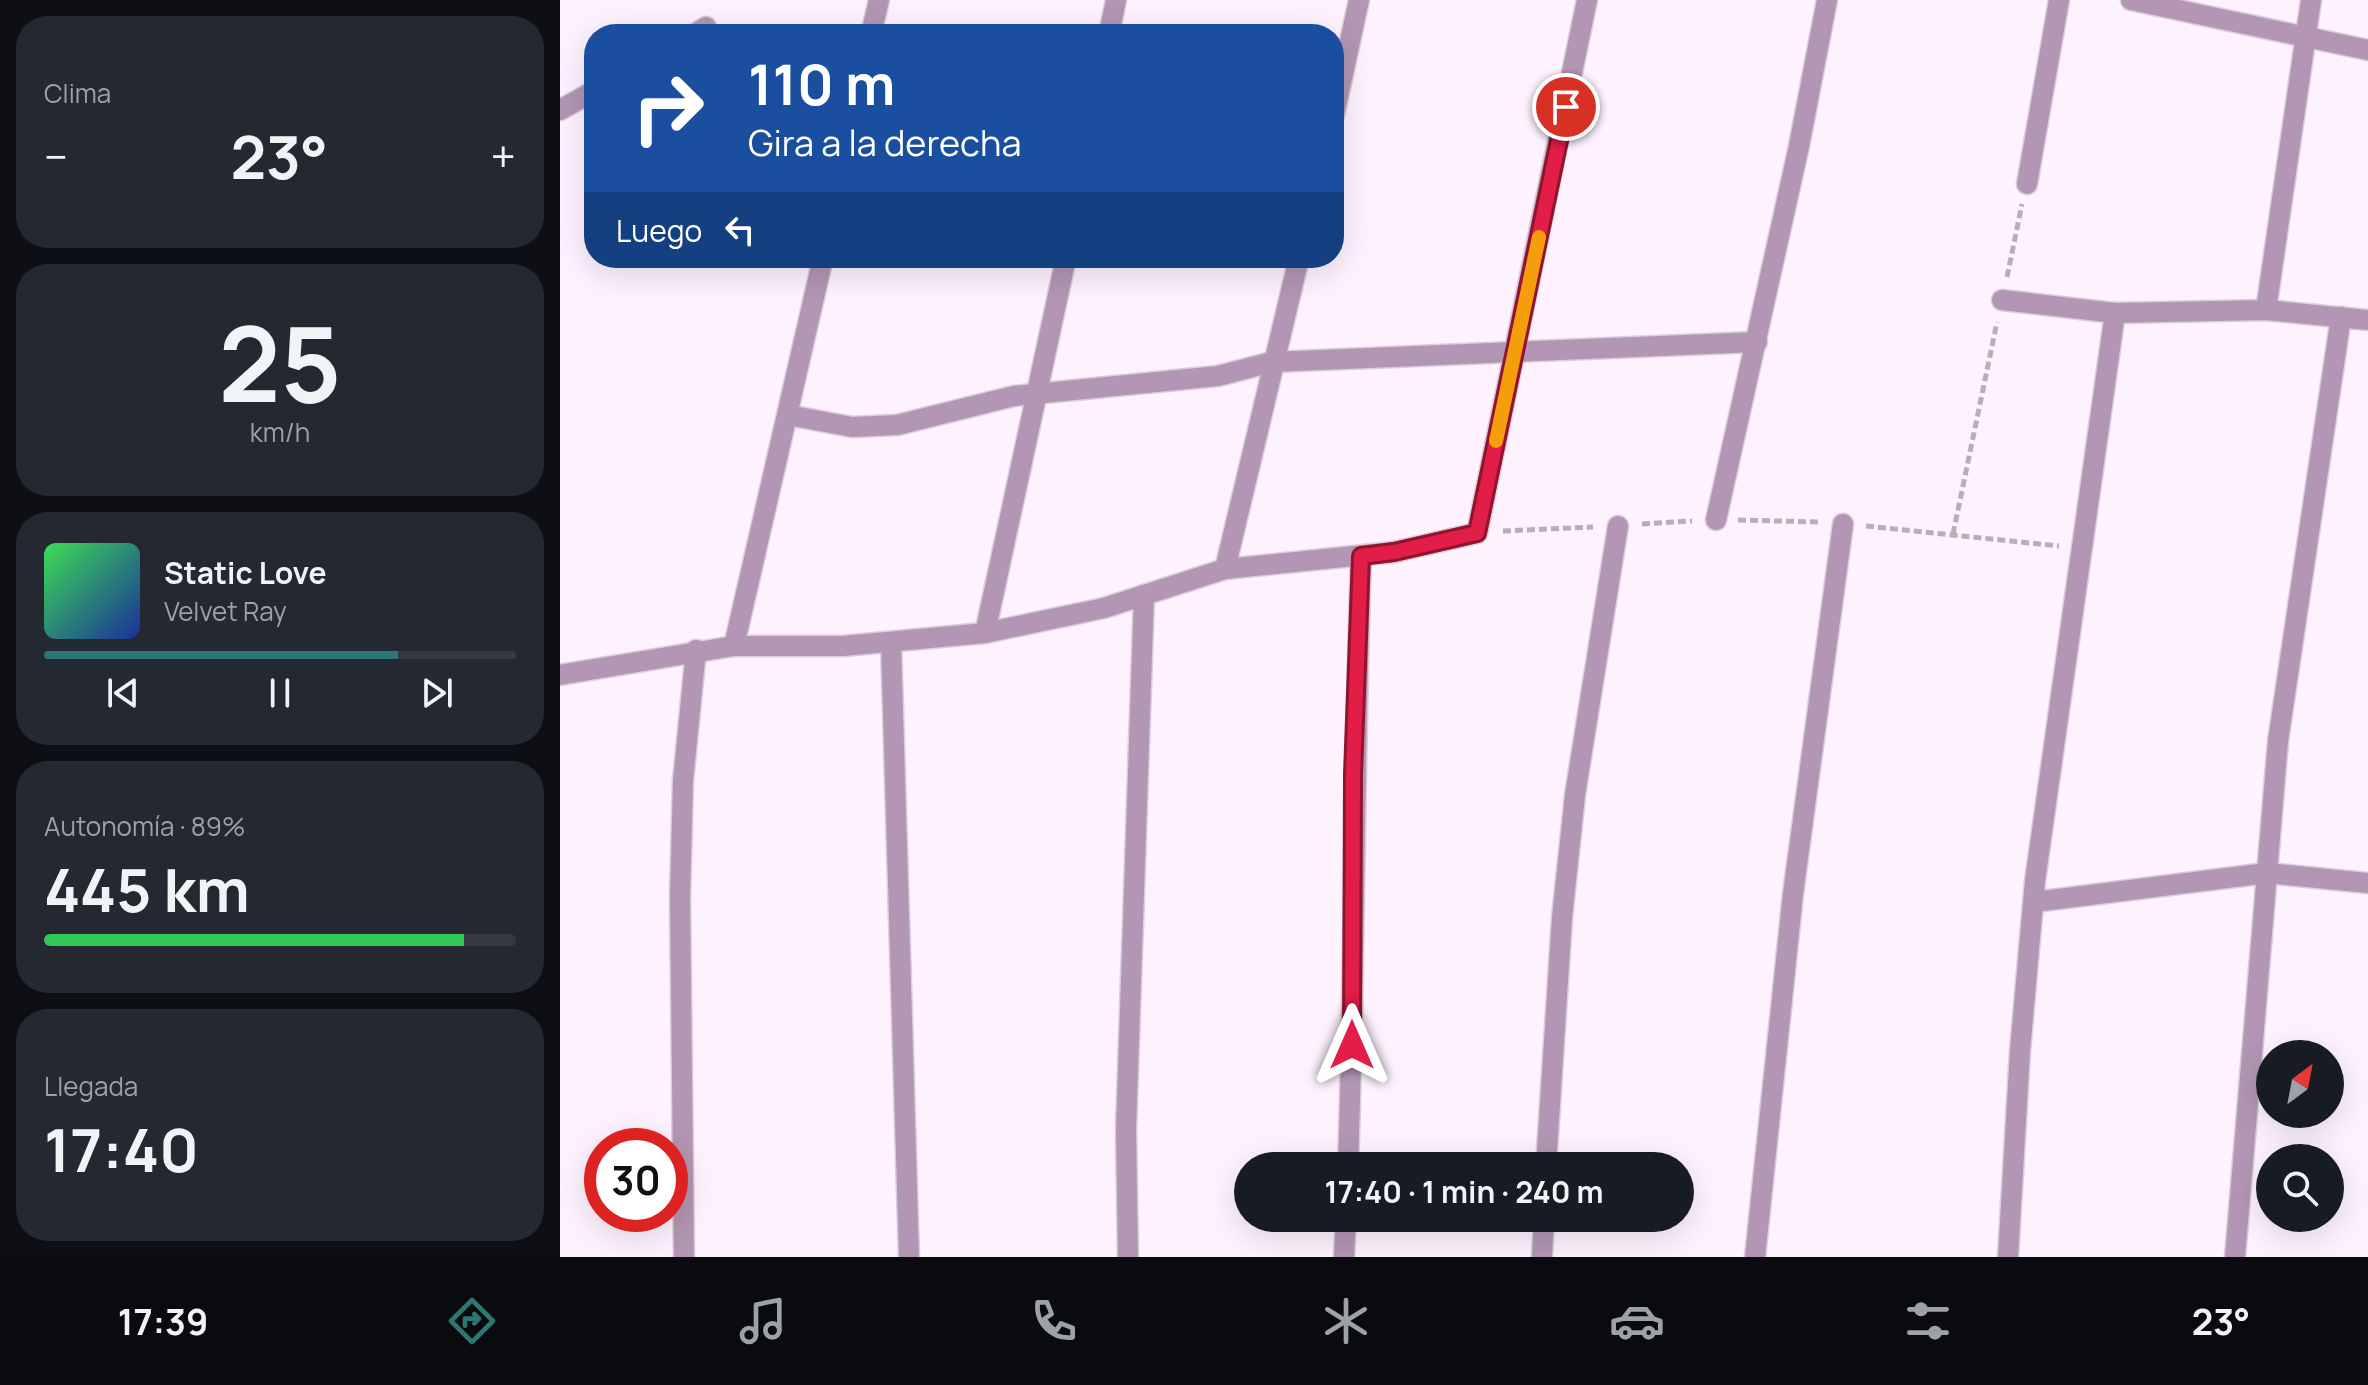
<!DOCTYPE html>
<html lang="es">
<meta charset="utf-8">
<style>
:root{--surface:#171b24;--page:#242831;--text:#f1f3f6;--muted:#9ea1a6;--line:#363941;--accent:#2d7673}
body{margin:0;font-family:Manrope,sans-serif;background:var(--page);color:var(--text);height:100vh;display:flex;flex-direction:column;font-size:30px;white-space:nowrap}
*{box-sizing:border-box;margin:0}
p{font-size:26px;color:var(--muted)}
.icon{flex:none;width:44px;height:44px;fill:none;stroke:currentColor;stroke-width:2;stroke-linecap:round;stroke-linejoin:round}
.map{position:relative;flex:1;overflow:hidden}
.drawer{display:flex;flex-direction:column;gap:16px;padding:16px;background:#0d0f14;width:560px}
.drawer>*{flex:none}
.banner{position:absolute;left:24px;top:24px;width:760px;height:244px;border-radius:32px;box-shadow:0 8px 32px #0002;background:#1a4fa0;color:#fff;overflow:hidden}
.needle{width:52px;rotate:32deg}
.fabs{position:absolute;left:1696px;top:1040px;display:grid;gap:16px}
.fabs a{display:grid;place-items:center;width:88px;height:88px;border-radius:50%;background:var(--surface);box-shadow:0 8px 32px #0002;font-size:40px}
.speed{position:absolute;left:24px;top:1128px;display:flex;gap:16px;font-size:40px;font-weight:700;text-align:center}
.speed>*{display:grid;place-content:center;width:104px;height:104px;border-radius:50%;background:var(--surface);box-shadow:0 8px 32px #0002;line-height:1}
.speed .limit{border:12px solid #d22;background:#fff;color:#111}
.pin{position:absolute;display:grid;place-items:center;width:68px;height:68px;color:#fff;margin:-34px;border:4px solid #fff;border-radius:50%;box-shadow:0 2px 8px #0007}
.me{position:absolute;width:88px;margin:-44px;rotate:0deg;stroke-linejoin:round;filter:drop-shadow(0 0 6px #0008)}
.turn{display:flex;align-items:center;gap:28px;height:168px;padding:0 32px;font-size:36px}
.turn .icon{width:104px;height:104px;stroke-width:2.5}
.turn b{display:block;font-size:56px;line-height:68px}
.then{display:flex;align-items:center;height:76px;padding:0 32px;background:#0003;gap:16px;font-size:30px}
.big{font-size:60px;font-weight:700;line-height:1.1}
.drawer .card{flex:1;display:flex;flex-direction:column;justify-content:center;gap:12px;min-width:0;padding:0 28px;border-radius:32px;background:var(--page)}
.drawer .dial{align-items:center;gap:0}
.dial b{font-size:104px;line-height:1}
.song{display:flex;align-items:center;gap:24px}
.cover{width:96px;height:96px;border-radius:12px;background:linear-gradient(135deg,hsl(130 70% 55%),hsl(230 70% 35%))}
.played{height:8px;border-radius:4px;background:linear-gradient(90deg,var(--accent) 75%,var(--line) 75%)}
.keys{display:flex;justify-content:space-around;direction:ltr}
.heat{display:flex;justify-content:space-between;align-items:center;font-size:44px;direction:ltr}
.charge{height:12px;border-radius:6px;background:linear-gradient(90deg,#34c759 89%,var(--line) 0)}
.trip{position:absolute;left:674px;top:1152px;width:460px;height:80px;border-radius:40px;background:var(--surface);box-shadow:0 8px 32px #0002;font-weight:700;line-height:80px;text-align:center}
.menu{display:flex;height:128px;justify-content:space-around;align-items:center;background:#090b0e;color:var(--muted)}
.menu .icon{width:56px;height:56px}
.menu .on{color:var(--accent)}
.menu b{font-size:36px;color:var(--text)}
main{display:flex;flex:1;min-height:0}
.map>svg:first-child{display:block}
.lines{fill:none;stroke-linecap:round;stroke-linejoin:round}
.minor-casing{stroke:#dad0da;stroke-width:23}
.path{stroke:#b8aeb8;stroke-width:5;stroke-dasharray:8 4;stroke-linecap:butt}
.minor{stroke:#b296b3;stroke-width:20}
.route-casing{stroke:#92132f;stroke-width:20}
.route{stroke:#e11d48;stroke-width:14}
.slow{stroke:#f59e0b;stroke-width:14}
</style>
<main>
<section class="drawer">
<div class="card"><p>Clima</p>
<div class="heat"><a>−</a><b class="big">23°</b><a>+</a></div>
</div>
<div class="card dial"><b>25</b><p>km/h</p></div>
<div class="card">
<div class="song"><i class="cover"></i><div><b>Static Love</b><p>Velvet Ray</p></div></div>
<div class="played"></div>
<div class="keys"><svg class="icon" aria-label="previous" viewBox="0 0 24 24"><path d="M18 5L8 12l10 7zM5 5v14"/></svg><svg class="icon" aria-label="pause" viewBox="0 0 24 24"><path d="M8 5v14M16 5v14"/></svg><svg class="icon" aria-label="next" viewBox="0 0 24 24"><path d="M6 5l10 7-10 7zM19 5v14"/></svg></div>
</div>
<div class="card"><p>Autonomía · 89%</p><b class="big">445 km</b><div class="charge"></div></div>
<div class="card"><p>Llegada</p><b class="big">17:40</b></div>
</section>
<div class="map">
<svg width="1808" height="1257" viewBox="0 0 1808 1257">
<rect width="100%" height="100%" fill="#fdf2fd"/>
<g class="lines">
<g class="minor-casing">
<g id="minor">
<polyline points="1571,0 1808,50"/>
<polyline points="135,34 146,27"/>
<polyline points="311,34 319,0"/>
<polyline points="549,34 556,0"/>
<polyline points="0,110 34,91"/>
<polyline points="774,115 799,0"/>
<polyline points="1467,184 1499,0"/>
<polyline points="1442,300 1555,313 1706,310 1808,320"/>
<polyline points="1706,310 1751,0"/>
<polyline points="228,415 292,427 337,425 454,396 658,376 712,362 1197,342"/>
<polyline points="1156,520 1239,146 1267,0"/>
<polyline points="665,569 739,258"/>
<polyline points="425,633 506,258"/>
<polyline points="331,643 349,1257"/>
<polyline points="174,646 263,258"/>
<polyline points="0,675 174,646 283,646 425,633 544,608 665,569 834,552 917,533 1027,0"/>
<polyline points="1474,902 1707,873 1808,883"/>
<path d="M 788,1166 C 795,963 794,759 801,556"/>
<polyline points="986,1166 1002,918 1015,795 1058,526"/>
<polyline points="124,1257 120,897 123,781 136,650"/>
<polyline points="568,1257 566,1129 584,595"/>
<polyline points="784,1257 786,1218"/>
<polyline points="982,1257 984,1218"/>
<polyline points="1195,1257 1233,894 1283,524"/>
<polyline points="1448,1257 1460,1051 1475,881 1555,313"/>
<polyline points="1675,1257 1718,741 1781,317"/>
</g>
</g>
<g class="path">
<polyline points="1447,277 1462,204"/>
<polyline points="1178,520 1260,522"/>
<polyline points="1082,524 1132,521"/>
<polyline points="1306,526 1499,546"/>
<polyline points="943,531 1033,527"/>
<polyline points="1393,534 1437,322"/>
</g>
<use href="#minor" class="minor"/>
</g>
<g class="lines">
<g class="route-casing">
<polyline id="route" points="792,1045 793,774 801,556 834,552 917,533 1006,107"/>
</g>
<use href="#route" class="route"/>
<polyline class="slow" points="936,441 979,237"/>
</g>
</svg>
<div class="fabs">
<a><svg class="needle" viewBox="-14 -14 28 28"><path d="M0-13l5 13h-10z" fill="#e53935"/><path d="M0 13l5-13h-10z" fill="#9ea1a6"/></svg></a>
<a><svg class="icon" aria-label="search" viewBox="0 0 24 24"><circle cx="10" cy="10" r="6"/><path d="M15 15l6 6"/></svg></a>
</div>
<div class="speed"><div class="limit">30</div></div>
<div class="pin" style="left:1006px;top:107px;background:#d93025"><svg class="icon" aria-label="arrive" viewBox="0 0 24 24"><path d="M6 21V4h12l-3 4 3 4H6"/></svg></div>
<svg class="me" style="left:792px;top:1045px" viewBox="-20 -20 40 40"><path d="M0-17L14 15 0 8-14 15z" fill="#e11d48" stroke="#fff" stroke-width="4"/></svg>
<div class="trip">17:40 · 1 min · 240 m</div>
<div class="banner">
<div class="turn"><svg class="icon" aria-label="right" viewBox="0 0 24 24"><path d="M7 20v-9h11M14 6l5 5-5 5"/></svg><div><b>110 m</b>Gira a la derecha</div></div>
<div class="then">Luego<svg class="icon" aria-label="left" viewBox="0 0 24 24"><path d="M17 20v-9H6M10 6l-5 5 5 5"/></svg></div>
</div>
</div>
</main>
<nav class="menu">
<b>17:39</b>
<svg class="icon on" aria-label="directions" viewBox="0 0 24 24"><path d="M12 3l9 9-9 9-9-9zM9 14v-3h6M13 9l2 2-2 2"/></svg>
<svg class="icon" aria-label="music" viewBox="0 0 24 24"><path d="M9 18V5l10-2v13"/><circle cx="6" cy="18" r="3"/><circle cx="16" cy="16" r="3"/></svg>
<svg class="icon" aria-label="phone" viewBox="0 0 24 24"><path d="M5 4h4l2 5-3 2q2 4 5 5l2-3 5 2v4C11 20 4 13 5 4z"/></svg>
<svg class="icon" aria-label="climate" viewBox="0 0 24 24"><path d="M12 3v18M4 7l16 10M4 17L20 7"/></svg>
<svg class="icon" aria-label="car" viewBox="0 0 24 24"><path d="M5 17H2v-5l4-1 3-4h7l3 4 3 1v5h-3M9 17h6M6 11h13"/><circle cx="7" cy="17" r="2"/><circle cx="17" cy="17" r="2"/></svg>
<svg class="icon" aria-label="filters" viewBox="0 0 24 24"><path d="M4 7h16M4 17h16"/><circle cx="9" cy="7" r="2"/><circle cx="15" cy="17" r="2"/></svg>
<b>23°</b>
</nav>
